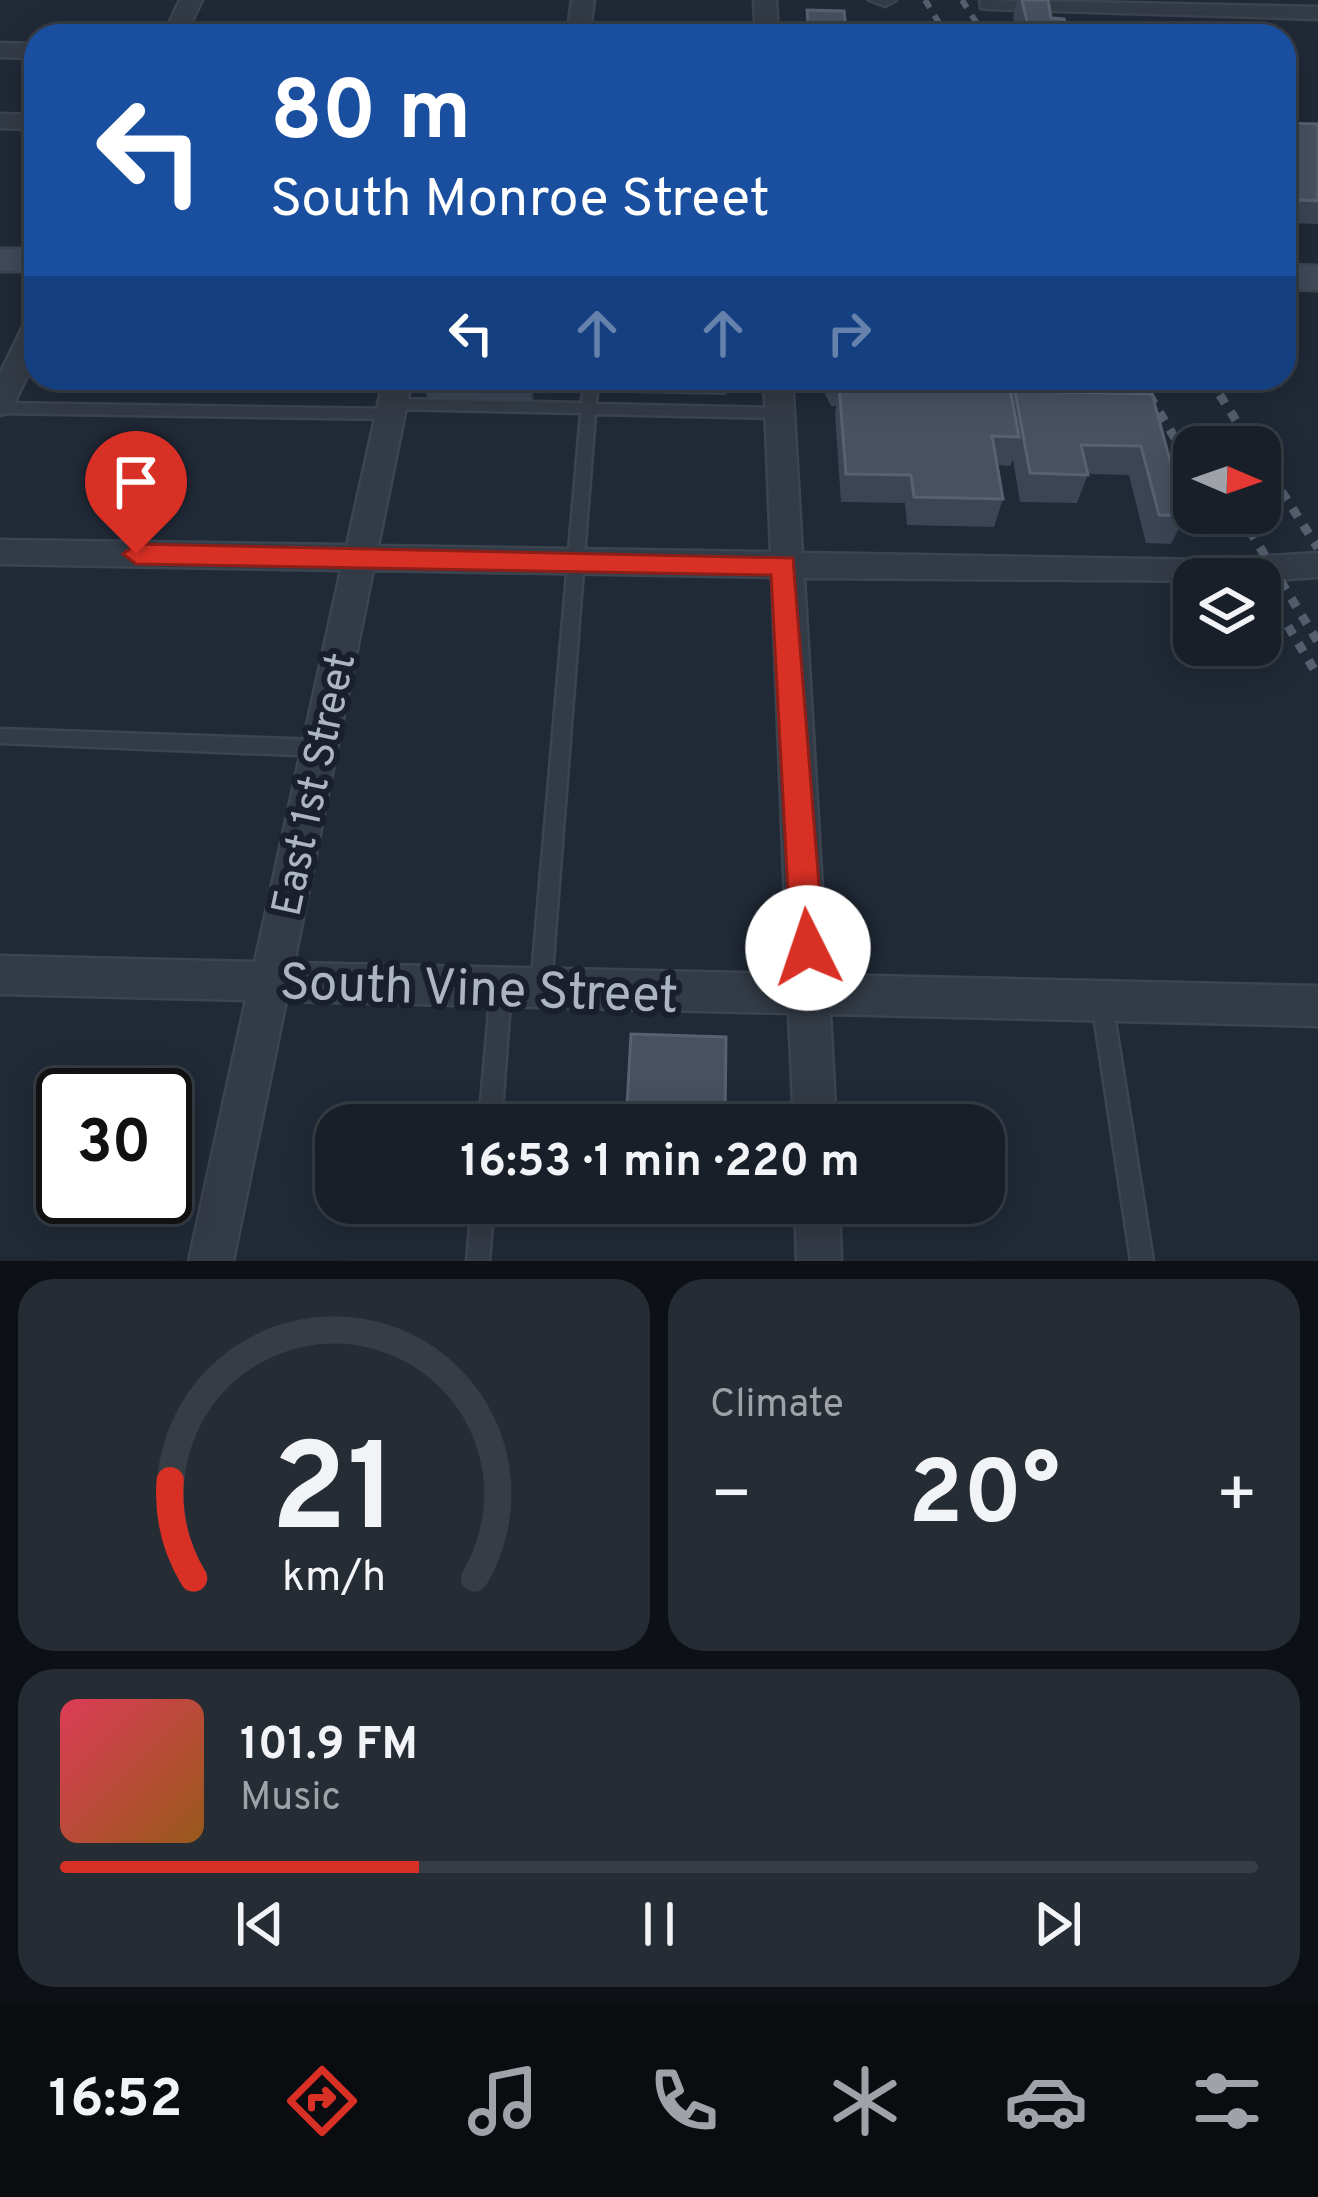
<!DOCTYPE html>
<meta charset="utf-8">
<style>
:root{--surface:#181f28;--page:#252c34;--text:#f1f3f6;--muted:#9fa2a8;--line:#363d45;--accent:#d93025}
body{margin:0;font-family:Overpass,sans-serif;background:var(--page);color:var(--text);height:100vh;display:flex;flex-direction:column;font-size:45px;white-space:nowrap}
*{box-sizing:border-box;margin:0}
p{font-size:39px;color:var(--muted)}
.icon{flex:none;width:66px;height:66px;fill:none;stroke:currentColor;stroke-width:2;stroke-linecap:round;stroke-linejoin:round}
.map{position:relative;height:1261px;overflow:hidden}
.panel{display:flex;flex-direction:column;gap:18px;padding:18px;background:#0d1116;flex:1}
.panel>*{flex:none}
.banner{position:absolute;left:24px;top:24px;width:1272px;height:366px;border-radius:36px;box-shadow:0 6px 30px #0003,0 0 0 3px var(--line);background:#1a4fa0;color:#fff;overflow:hidden}
.needle{width:78px;rotate:92deg}
.tools{position:absolute;left:1173px;top:426px;display:grid;gap:24px}
.tools a{display:grid;place-items:center;width:108px;height:108px;border-radius:24px;background:var(--surface);box-shadow:0 6px 30px #0003,0 0 0 3px var(--line);font-size:60px}
.speed{position:absolute;left:36px;top:1068px;display:flex;gap:24px;font-size:60px;font-weight:700;text-align:center}
.speed>*{display:grid;place-content:center;width:156px;height:156px;border-radius:50%;background:var(--surface);box-shadow:0 6px 30px #0003,0 0 0 3px var(--line);line-height:1}
.speed .limit{border:6px solid #111;border-radius:18px;background:#fff;color:#111}
.pin{position:absolute;display:grid;place-items:center;width:102px;height:102px;color:#fff;margin:-123px -51px;border-radius:50% 50% 50% 0;rotate:-45deg;box-shadow:0 0 12px #0007}
.pin .icon{rotate:45deg}
.me{position:absolute;width:132px;margin:-66px;rotate:356deg;stroke-linejoin:round;filter:drop-shadow(0 0 9px #0008)}
.turn{display:flex;align-items:center;gap:42px;height:252px;padding:0 48px;font-size:54px}
.turn .icon{width:156px;height:156px;stroke-width:2.5}
.turn b{display:block;font-size:84px;line-height:102px}
.lanes{display:flex;align-items:center;height:114px;padding:0 48px;background:#0003;justify-content:center;gap:60px;direction:ltr}
.lanes .off{opacity:.35}
.big{font-size:90px;font-weight:700;line-height:1.1}
.panel .card{flex:1;display:flex;flex-direction:column;justify-content:center;gap:18px;min-width:0;padding:0 42px;border-radius:36px;background:var(--page)}
.panel .dial{align-items:center;gap:0}
.dial svg{height:312px;overflow:visible;fill:none;stroke:var(--line);stroke-width:7;stroke-linecap:round;text-anchor:middle}
.dial text{fill:var(--text);stroke:none}
.song{display:flex;align-items:center;gap:36px}
.cover{width:144px;height:144px;border-radius:18px;background:linear-gradient(135deg,hsl(350 70% 55%),hsl(30 70% 35%))}
.played{height:12px;border-radius:6px;background:linear-gradient(90deg,var(--accent) 30%,var(--line) 30%)}
.keys{display:flex;justify-content:space-around;direction:ltr}
.heat{display:flex;justify-content:space-between;align-items:center;font-size:66px;direction:ltr}
.panel .tiles{flex:1;display:grid;gap:18px;grid-template-columns:1fr 1fr}
.card:last-child{grid-column:span 2}
.trip{position:absolute;left:315px;top:1104px;width:690px;height:120px;border-radius:36px;background:var(--surface);box-shadow:0 6px 30px #0003,0 0 0 3px var(--line);font-weight:700;line-height:120px;text-align:center}
.tab-bar{display:flex;height:192px;justify-content:space-around;align-items:center;background:#0a0c10;color:var(--muted)}
.tab-bar .icon{width:84px;height:84px}
.tab-bar .selected{color:var(--accent)}
.tab-bar b{font-size:54px;color:var(--text)}
.map>svg:first-child{display:block}
.lines{fill:none;stroke-linecap:round;stroke-linejoin:round}
.lane-casing{stroke:#3c4450;stroke-width:5}
.street-casing{stroke:#3c4450;stroke-width:5}
.secondary-casing{stroke:#3c4450;stroke-width:5}
.lane{fill:#333b46;fill-rule:evenodd}
.street{fill:#333b46;fill-rule:evenodd}
.secondary{fill:#414a59;fill-rule:evenodd}
.rail-far1{stroke:#555f6e;stroke-width:6;stroke-dasharray:9 9;stroke-linecap:butt}
.rail{stroke:#555f6e;stroke-width:9;stroke-dasharray:10 10;stroke-linecap:butt}
.wall{fill:#3b4555}
.shaded-wall{fill:#2b3544}
.building{fill:#475161;stroke:#576171;stroke-width:3}
.route{fill:#d93025;stroke:#8d1f18;stroke-width:3}
.labels{text-anchor:middle;stroke-width:12;stroke-linejoin:round;paint-order:stroke}
.street-label{font-size:42px;fill:#adb5c4;stroke:#19202b}
.near-street-label{font-size:51px;fill:#adb5c4;stroke:#19202b}
</style>
<div class="map">
<svg width="1318" height="1261" viewBox="0 0 1318 1261">
<rect width="100%" height="100%" fill="#202936"/>
<g class="lines">
<g class="lane-casing">
<g id="lane">
<polygon points="584,378 598,378 596,404 779,408 786,413 779,418 595,414 551,987 548,994 541,997 534,994 531,987 581,413 394,409 387,404 394,399 582,403"/>
<polygon points="0,403 390,409 397,414 390,419 0,413"/>
<polygon points="0,729 320,740 326,743 329,748 326,753 320,756 0,743"/>
<polygon points="501,978 508,981 511,988 501,1125 479,1125 491,988 494,981"/>
<polygon points="1102,992 1109,995 1112,1002 1153,1261 1131,1261 1092,1002 1095,995"/>
<polygon points="472,1203 494,1203 489,1261 467,1261"/>
</g>
</g>
<g class="street-casing">
<g id="street">
<polygon points="180,0 202,0 185,36 163,36"/>
<polygon points="572,0 594,0 589,36 567,36"/>
<polygon points="754,0 776,0 778,36 756,36"/>
<polygon points="869,0 896,0 885,6"/>
<polygon points="980,0 1318,7 1318,19 989,9 981,8"/>
<polygon points="0,43 36,44 36,58 0,57"/>
<polygon points="0,114 36,115 36,129 0,128"/>
<polygon points="36,317 36,357 10,412 0,415 0,374 26,320"/>
<path d="M 384,378 L 412,378 L 378,546 L 771,552 L 764,378 L 792,378 L 802,553 L 1210,560 L 1318,553 L 1318,577 L 1260,581 L 804,578 L 827,975 L 1318,986 L 1318,1026 L 830,1014 L 836,1125 L 794,1125 L 789,1013 L 286,1001 L 233,1261 L 189,1261 L 246,1000 L 0,994 L 0,956 L 255,962 L 341,570 L 0,564 L 0,540 L 347,545 ZM 373,570 L 772,577 L 788,974 L 294,963 Z"/>
<polygon points="795,1203 839,1203 841,1261 797,1261"/>
</g>
</g>
<g class="secondary-casing">
<g id="secondary">
<rect x="0" y="249" width="36" height="22"/>
<polygon points="1284,265 1318,266 1318,290 1284,289"/>
</g>
</g>
<use href="#lane" class="lane"/>
<use href="#street" class="street"/>
<use href="#secondary" class="secondary"/>
<g class="rail-far1">
<polyline points="925,0 947,36"/>
<polyline points="962,0 985,36"/>
</g>
<g class="rail">
<polyline points="1139,378 1194,470"/>
<polyline points="1209,378 1253,447"/>
<polyline points="1260,458 1318,548"/>
<polyline points="1239,513 1318,642"/>
<polyline points="1288,626 1318,676"/>
</g>
</g>
<g class="wall">
<polygon points="1017,0 1048,0 1051,18 1069,36 1017,36 1013,17"/>
<polygon points="1284,123 1318,124 1318,224 1284,223"/>
<polygon points="423,378 536,378 533,401 427,399"/>
<polygon points="630,378 727,378 726,395 630,393"/>
<polygon points="822,378 1057,378 1059,385 1057,392 1152,394 1185,516 1171,544 1146,543 1129,475 1088,474 1077,503 1020,502 1013,459 1010,466 997,465 1003,499 994,527 907,525 905,503 841,502 835,414 836,406 831,406 821,386"/>
</g>
<polygon class="shaded-wall" points="530,378 536,378 533,401"/>
<g class="building">
<polygon points="1022,0 1048,0 1051,18 1064,19 1069,36 1033,36 1029,30"/>
<polygon points="807,10 844,11 847,36 809,36"/>
<polygon points="902,25 909,36 878,36 874,28"/>
<polygon points="1284,123 1318,124 1318,201 1284,199"/>
<polygon points="831,378 1057,378 1059,385 834,383"/>
<polygon points="839,385 1010,388 1019,437 992,436 1003,499 914,497 911,475 846,474"/>
<polygon points="1015,391 1152,394 1185,516 1159,515 1141,446 1081,445 1088,475 1030,473"/>
<polygon points="631,1034 726,1037 725,1125 626,1125"/>
</g>
<polygon class="route" points="136,544 793,558 824,948 819,959 808,964 796,959 791,948 771,575 136,564 123,554"/>
<g class="labels">
<g class="street-label">
<text transform="translate(312 784) rotate(-78)" y="15">East 1st Street</text>
</g>
<g class="near-street-label">
<text transform="translate(479 987) rotate(2)" y="18">South Vine Street</text>
</g>
</g>
</svg>
<div class="tools">
<a><svg class="needle" viewBox="-14 -14 28 28"><path d="M0-13l5 13h-10z" fill="#e53935"/><path d="M0 13l5-13h-10z" fill="#9fa2a8"/></svg></a>
<a><svg class="icon" aria-label="layers" viewBox="0 0 24 24"><path d="M12 4l9 5-9 5-9-5zM3 14l9 5 9-5"/></svg></a>
</div>
<div class="speed"><div class="limit">30</div></div>
<div class="pin" style="left:136px;top:554px;background:#d93025"><svg class="icon" aria-label="arrive" viewBox="0 0 24 24"><path d="M6 21V4h12l-3 4 3 4H6"/></svg></div>
<svg class="me" style="left:808px;top:948px" viewBox="-20 -20 40 40"><circle r="19" fill="#fff"/><path d="M0-13L10 11 0 6-10 11z" fill="#d93025"/></svg>
<div class="trip">16:53 · 1 min · 220 m</div>
<div class="banner">
<div class="turn"><svg class="icon" aria-label="left" viewBox="0 0 24 24"><path d="M17 20v-9H6M10 6l-5 5 5 5"/></svg><div><b>80 m</b>South Monroe Street</div></div>
<div class="lanes"><svg class="icon" aria-label="left" viewBox="0 0 24 24"><path d="M17 20v-9H6M10 6l-5 5 5 5"/></svg><svg class="icon off" aria-label="ahead" viewBox="0 0 24 24"><path d="M12 20V5M6 11l6-6 6 6"/></svg><svg class="icon off" aria-label="ahead" viewBox="0 0 24 24"><path d="M12 20V5M6 11l6-6 6 6"/></svg><svg class="icon off" aria-label="right" viewBox="0 0 24 24"><path d="M7 20v-9h11M14 6l5 5-5 5"/></svg></div>
</div>
</div>
<section class="panel">
<div class="tiles">
<div class="card dial"><svg viewBox="0 0 100 80">
<path d="M14 69A42 42 0 1 1 86 69"/>
<path d="M14 69A42 42 0 0 1 8 44" stroke="#d93025"/>
<text x="50" y="56" font-size="32" font-weight="700">21</text>
<text x="50" y="72" font-size="11">km/h</text>
</svg></div>
<div class="card"><p>Climate</p>
<div class="heat"><a>−</a><b class="big">20°</b><a>+</a></div>
</div>
<div class="card">
<div class="song"><i class="cover"></i><div><b>101.9 FM</b><p>Music</p></div></div>
<div class="played"></div>
<div class="keys"><svg class="icon" aria-label="previous" viewBox="0 0 24 24"><path d="M18 5L8 12l10 7zM5 5v14"/></svg><svg class="icon" aria-label="pause" viewBox="0 0 24 24"><path d="M8 5v14M16 5v14"/></svg><svg class="icon" aria-label="next" viewBox="0 0 24 24"><path d="M6 5l10 7-10 7zM19 5v14"/></svg></div>
</div>
</div>
</section>
<nav class="tab-bar">
<b>16:52</b>
<svg class="icon selected" aria-label="directions" viewBox="0 0 24 24"><path d="M12 3l9 9-9 9-9-9zM9 14v-3h6M13 9l2 2-2 2"/></svg>
<svg class="icon" aria-label="music" viewBox="0 0 24 24"><path d="M9 18V5l10-2v13"/><circle cx="6" cy="18" r="3"/><circle cx="16" cy="16" r="3"/></svg>
<svg class="icon" aria-label="phone" viewBox="0 0 24 24"><path d="M5 4h4l2 5-3 2q2 4 5 5l2-3 5 2v4C11 20 4 13 5 4z"/></svg>
<svg class="icon" aria-label="climate" viewBox="0 0 24 24"><path d="M12 3v18M4 7l16 10M4 17L20 7"/></svg>
<svg class="icon" aria-label="car" viewBox="0 0 24 24"><path d="M5 17H2v-5l4-1 3-4h7l3 4 3 1v5h-3M9 17h6M6 11h13"/><circle cx="7" cy="17" r="2"/><circle cx="17" cy="17" r="2"/></svg>
<svg class="icon" aria-label="filters" viewBox="0 0 24 24"><path d="M4 7h16M4 17h16"/><circle cx="9" cy="7" r="2"/><circle cx="15" cy="17" r="2"/></svg>
</nav>
